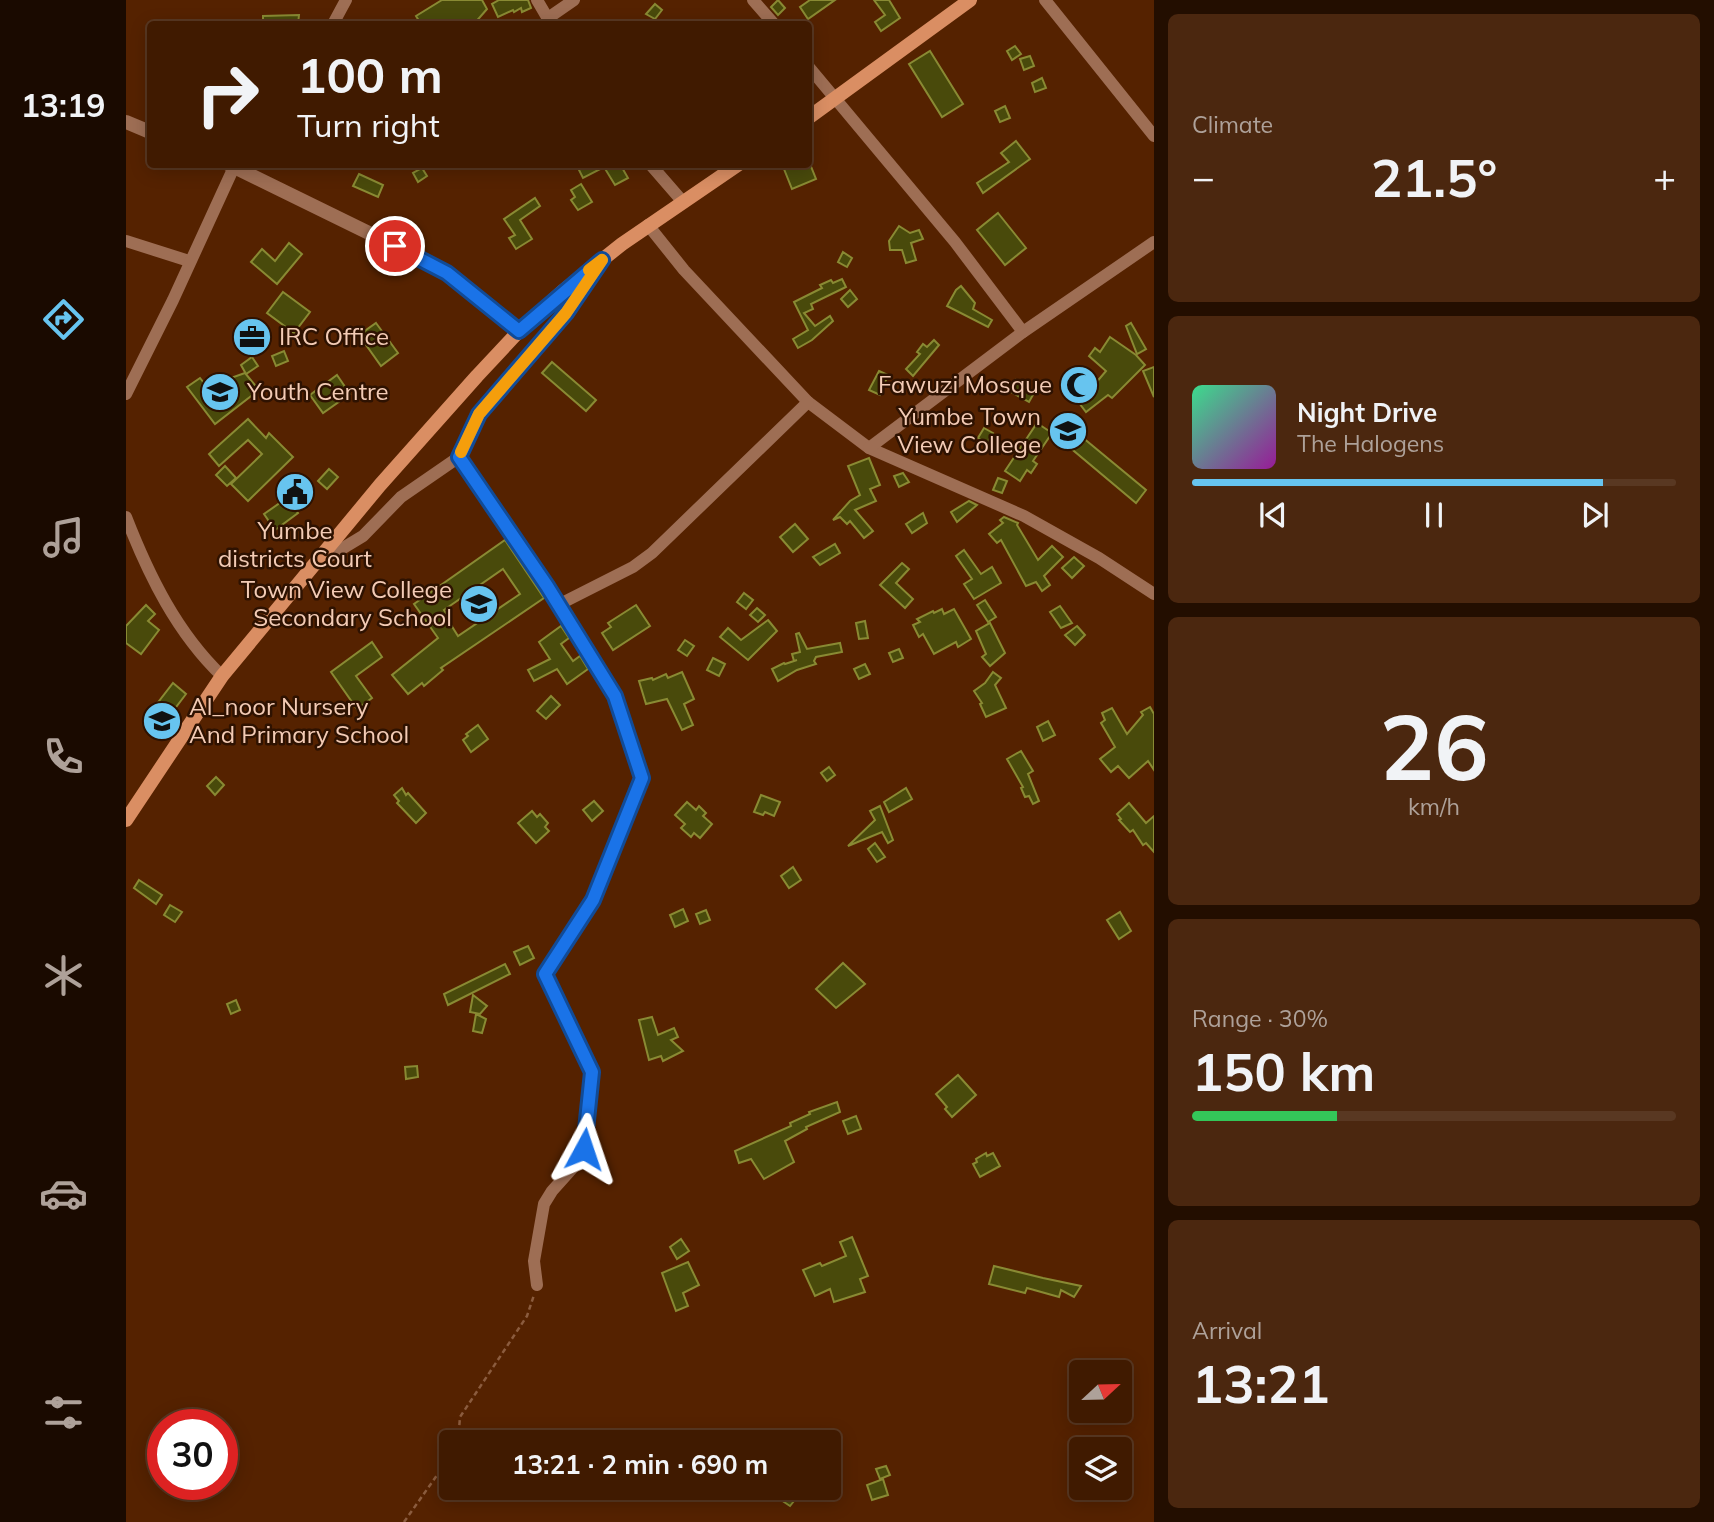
<!DOCTYPE html>
<meta charset="utf-8">
<style>
:root{--surface:#401a00;--page:#4b270f;--text:#f1f3f6;--muted:#aea199;--line:#593822;--accent:#67c4ef}
body{margin:0;font-family:Mulish,sans-serif;background:var(--page);color:var(--text);height:100vh;display:flex;flex-direction:column;font-size:26px;white-space:nowrap}
*{box-sizing:border-box;margin:0}
p{font-size:23px;color:var(--muted)}
.icon{flex:none;width:38px;height:38px;fill:none;stroke:currentColor;stroke-width:2;stroke-linecap:round;stroke-linejoin:round}
.map{position:relative;flex:1;overflow:hidden}
.drawer{display:flex;flex-direction:column;gap:14px;padding:14px;background:#230e00;width:560px}
.drawer>*{flex:none}
.banner{position:absolute;left:21px;top:21px;width:665px;height:147px;border-radius:7px;box-shadow:0 4px 18px #0003,0 0 0 2px var(--line);background:#401a00;color:var(--text);overflow:hidden}
.needle{width:46px;rotate:68deg}
.controls{position:absolute;left:943px;top:1360px;display:grid;gap:14px}
.controls a{display:grid;place-items:center;width:63px;height:63px;border-radius:7px;background:var(--surface);box-shadow:0 4px 18px #0003,0 0 0 2px var(--line);font-size:35px}
.speed{position:absolute;left:21px;top:1409px;display:flex;gap:14px;font-size:35px;font-weight:700;text-align:center}
.speed>*{display:grid;place-content:center;width:91px;height:91px;border-radius:50%;background:var(--surface);box-shadow:0 4px 18px #0003,0 0 0 2px var(--line);line-height:1}
.speed .limit{border:10px solid #d22;background:#fff;color:#111}
.pin{position:absolute;display:grid;place-items:center;width:60px;height:60px;color:#fff;margin:-30px;border:4px solid #fff;border-radius:50%;box-shadow:0 2px 7px #0007}
.me{position:absolute;width:77px;margin:-38px;rotate:5deg;stroke-linejoin:round;filter:drop-shadow(0 0 5px #0008)}
.turn{display:flex;align-items:center;gap:24px;height:147px;padding:0 35px;font-size:32px}
.turn .icon{width:91px;height:91px;stroke-width:2.5}
.turn b{display:block;font-size:49px;line-height:60px}
.big{font-size:52px;font-weight:700;line-height:1.1}
.drawer .widget{flex:1;display:flex;flex-direction:column;justify-content:center;gap:10px;min-width:0;padding:0 24px;border-radius:10px;background:var(--page)}
.drawer .dial{align-items:center;gap:0}
.dial b{font-size:91px;line-height:1}
.song{display:flex;align-items:center;gap:21px}
.cover{width:84px;height:84px;border-radius:10px;background:linear-gradient(135deg,hsl(150 70% 55%),hsl(300 70% 35%))}
.played{height:7px;border-radius:4px;background:linear-gradient(90deg,var(--accent) 85%,var(--line) 85%)}
.keys{display:flex;justify-content:space-around;direction:ltr}
.heat{display:flex;justify-content:space-between;align-items:center;font-size:38px;direction:ltr}
.charge{height:10px;border-radius:5px;background:linear-gradient(90deg,#34c759 30%,var(--line) 0)}
.trip{position:absolute;left:313px;top:1430px;width:402px;height:70px;border-radius:7px;background:var(--surface);box-shadow:0 4px 18px #0003,0 0 0 2px var(--line);font-weight:700;line-height:70px;text-align:center}
main{display:flex;flex:1;min-height:0}
.dock{display:flex;flex-direction:column;width:126px;justify-content:space-around;align-items:center;background:#1a0a00;color:var(--muted)}
.dock .icon{width:49px;height:49px}
.dock .selected{color:var(--accent)}
.dock b{font-size:32px;color:var(--text)}
.map>svg:first-child{display:block}
.building{fill:#494a0b;stroke:#898a33;stroke-width:2;fill-rule:evenodd}
.lines{fill:none;stroke-linecap:round;stroke-linejoin:round}
.path{stroke:#8b5c3e;stroke-width:2.5;stroke-dasharray:5 3.5;stroke-linecap:butt}
.minor{stroke:#9e6e54;stroke-width:12}
.tertiary{stroke:#9e6e54;stroke-width:14}
.secondary{stroke:#da8e63;stroke-width:14}
.route-casing{stroke:#114b97;stroke-width:18}
.route{stroke:#1a73e8;stroke-width:12}
.slow{stroke:#f59e0b;stroke-width:12}
.labels{text-anchor:middle;stroke-width:5;stroke-linejoin:round;paint-order:stroke}
.poi-label{font-size:24px;fill:#f3cbb5;stroke:#2e1201;text-anchor:start}
</style>
<main>
<nav class="dock">
<b>13:19</b>
<svg class="icon selected" aria-label="directions" viewBox="0 0 24 24"><path d="M12 3l9 9-9 9-9-9zM9 14v-3h6M13 9l2 2-2 2"/></svg>
<svg class="icon" aria-label="music" viewBox="0 0 24 24"><path d="M9 18V5l10-2v13"/><circle cx="6" cy="18" r="3"/><circle cx="16" cy="16" r="3"/></svg>
<svg class="icon" aria-label="phone" viewBox="0 0 24 24"><path d="M5 4h4l2 5-3 2q2 4 5 5l2-3 5 2v4C11 20 4 13 5 4z"/></svg>
<svg class="icon" aria-label="climate" viewBox="0 0 24 24"><path d="M12 3v18M4 7l16 10M4 17L20 7"/></svg>
<svg class="icon" aria-label="car" viewBox="0 0 24 24"><path d="M5 17H2v-5l4-1 3-4h7l3 4 3 1v5h-3M9 17h6M6 11h13"/><circle cx="7" cy="17" r="2"/><circle cx="17" cy="17" r="2"/></svg>
<svg class="icon" aria-label="filters" viewBox="0 0 24 24"><path d="M4 7h16M4 17h16"/><circle cx="9" cy="7" r="2"/><circle cx="15" cy="17" r="2"/></svg>
</nav>
<div class="map">
<svg width="1028" height="1522" viewBox="0 0 1028 1522">
<rect width="100%" height="100%" fill="#520"/>
<g class="building">
<polygon points="316,0 356,0 361,9 348,24 295,24 290,16"/>
<polygon points="373,0 402,0 405,8 396,12 395,8 388,12 387,10 372,17 366,4"/>
<polygon points="652,0 659,8 652,15 645,7"/>
<polygon points="684,0 709,0 682,19 674,7"/>
<polygon points="748,0 763,0 774,18 755,31 749,22 759,15"/>
<polygon points="529,4 536,10 529,19 520,14"/>
<polygon points="173,15 172,24 137,24 137,16"/>
<polygon points="889,46 895,54 886,60 881,51"/>
<polygon points="804,51 837,104 816,117 783,64"/>
<polygon points="904,56 908,66 898,70 894,59"/>
<polygon points="916,78 920,88 909,92 906,83"/>
<polygon points="879,106 884,118 874,122 869,111"/>
<polygon points="890,141 904,159 857,193 851,183 883,162 875,153"/>
<polygon points="459,164 494,164 502,178 489,185 478,167 457,178 452,168"/>
<polygon points="656,164 684,164 690,179 666,189"/>
<polygon points="296,168 301,176 292,182 287,173"/>
<polygon points="233,174 257,185 252,197 227,186"/>
<polygon points="455,184 466,202 452,210 445,200 449,197 445,190"/>
<polygon points="409,198 414,206 394,220 406,239 390,249 383,238 389,235 378,219"/>
<polygon points="872,213 900,248 879,265 851,230"/>
<polygon points="773,226 784,233 793,230 797,239 785,243 790,260 780,263 776,250 764,250 763,241"/>
<polygon points="163,243 176,254 151,284 125,262 136,249 149,261"/>
<polygon points="717,252 726,258 721,267 712,262"/>
<polygon points="716,279 720,287 685,304 687,309 678,313 689,326 704,316 707,321 686,340 672,348 667,339 682,330 668,302 696,288 694,285 705,280 707,283"/>
<polygon points="835,286 849,303 847,309 866,320 862,327 821,306 830,290"/>
<polygon points="724,290 731,299 722,307 715,299"/>
<polygon points="157,292 184,312 168,333 141,313"/>
<polygon points="250,323 272,353 255,366 233,335"/>
<polygon points="1005,323 1020,349 1011,354 1000,326"/>
<polygon points="984,337 1010,355 1019,365 986,398 982,395 960,412 950,399 969,384 980,371 963,356 969,348 974,352"/>
<polygon points="808,340 813,345 787,376 780,369 794,354 791,352 797,344 801,347"/>
<polygon points="158,351 162,361 150,366 146,356"/>
<polygon points="126,357 132,366 120,374 115,365"/>
<polygon points="426,362 470,400 460,411 416,373"/>
<polygon points="1028,367 1028,397 1017,371"/>
<polygon points="753,371 762,375 754,395 743,390"/>
<polygon points="119,373 133,390 89,424 61,387 74,378 86,393 102,386 99,380"/>
<polygon points="211,375 224,394 197,413 184,395"/>
<polygon points="890,380 908,393 903,402 883,391"/>
<polygon points="933,418 1020,490 1010,503 923,430"/>
<polygon points="122,419 140,438 143,433 167,457 122,501 105,484 136,454 122,440 93,466 83,454"/>
<polygon points="911,423 926,433 907,461 911,464 905,473 901,470 894,481 879,471"/>
<polygon points="858,428 867,433 861,443 852,438"/>
<polygon points="743,458 754,485 744,489 750,501 729,510 747,531 738,538 724,521 721,524 714,517 707,520 724,501 734,495 722,466"/>
<polygon points="99,466 110,478 101,486 90,475"/>
<polygon points="203,469 212,477 201,489 192,481"/>
<polygon points="777,473 783,482 773,487 768,476"/>
<polygon points="872,478 881,481 876,493 867,490"/>
<polygon points="161,498 172,513 149,530 138,514"/>
<polygon points="843,501 851,505 831,522 825,512"/>
<polygon points="797,513 801,523 786,533 780,524"/>
<polygon points="878,517 892,523 891,525 912,560 926,546 937,557 918,576 924,585 916,591 910,582 900,586 875,540 871,543 863,534 877,523 874,520"/>
<polygon points="669,524 682,539 667,552 654,537"/>
<path d="M 379,540 L 418,598 L 315,668 L 317,670 L 298,686 L 296,683 L 282,694 L 266,675 L 312,638 L 288,604 ZM 377,569 L 394,594 L 332,636 L 320,617 L 322,616 L 318,610 Z"/>
<polygon points="709,544 714,553 694,565 687,557"/>
<polygon points="838,550 855,574 866,567 875,583 848,599 838,584 846,579 830,556"/>
<polygon points="948,557 958,566 946,578 936,568"/>
<polygon points="776,563 783,569 770,583 787,599 779,608 754,585"/>
<polygon points="618,593 627,600 620,609 611,602"/>
<polygon points="859,600 870,617 862,622 851,605"/>
<polygon points="20,605 29,614 22,621 33,630 15,654 0,643 0,626"/>
<polygon points="510,605 524,626 487,650 476,633 485,627 482,623"/>
<polygon points="934,606 946,623 935,628 924,612"/>
<polygon points="631,608 639,615 632,622 624,615"/>
<polygon points="816,609 818,614 828,609 845,639 832,647 830,642 808,654 797,634 793,637 787,625 794,622 791,619 807,611 808,613"/>
<polygon points="642,620 651,631 622,660 594,637 602,628 615,640"/>
<polygon points="739,621 742,638 733,639 730,623"/>
<polygon points="864,623 879,653 864,666 856,657 860,654 850,631"/>
<polygon points="435,626 443,638 435,644 447,661 454,656 462,669 441,684 431,669 408,681 402,670 424,659 413,642"/>
<polygon points="951,626 959,635 949,645 939,635"/>
<polygon points="673,633 681,649 714,643 716,652 690,657 688,661 690,664 671,670 652,681 646,669 658,663 659,664 671,660 668,661 666,654 674,652 670,634"/>
<polygon points="559,640 568,646 561,656 552,650"/>
<polygon points="246,642 256,657 230,676 246,698 231,709 205,672"/>
<polygon points="773,649 777,658 767,662 763,653"/>
<polygon points="587,658 599,664 593,676 581,670"/>
<polygon points="739,664 744,674 733,679 728,669"/>
<polygon points="556,672 568,699 558,704 567,725 556,730 541,699 520,704 513,681 526,678 527,680 540,674 542,678"/>
<polygon points="867,672 875,678 869,685 880,708 860,717 854,704 856,703 848,691 859,683"/>
<polygon points="47,683 60,694 44,715 30,705"/>
<polygon points="425,696 434,705 420,719 411,711"/>
<polygon points="1024,707 1028,714 1028,770 1022,761 1003,778 992,766 985,772 974,759 989,747 975,723 979,720 976,713 986,708 1001,734 1017,715 1015,712"/>
<polygon points="922,721 929,735 917,741 911,727"/>
<polygon points="352,725 362,739 345,752 337,740 342,736 340,734"/>
<polygon points="895,751 907,771 902,774 913,801 907,804 903,796 899,797 895,788 897,787 881,759"/>
<polygon points="703,767 709,775 701,781 695,773"/>
<polygon points="90,777 98,785 89,795 81,786"/>
<polygon points="276,788 280,795 282,793 300,813 290,823 271,803 273,801 268,795"/>
<polygon points="780,788 786,799 763,812 758,802"/>
<polygon points="635,795 654,802 648,816 639,812 637,815 628,812"/>
<polygon points="468,801 477,811 466,821 457,810"/>
<polygon points="561,802 570,810 573,806 580,813 577,816 586,824 574,838 568,833 565,837 555,828 559,824 549,815"/>
<polygon points="1003,803 1020,823 1028,816 1028,852 1020,843 1017,845 1007,830 1004,832 993,820 995,819 991,814"/>
<polygon points="754,806 767,840 762,843 756,832 722,846 749,820 744,811"/>
<polygon points="406,811 411,817 414,814 422,823 419,827 423,831 410,843 392,823"/>
<polygon points="749,843 759,857 751,862 742,849"/>
<polygon points="667,867 675,880 663,888 655,876"/>
<polygon points="13,880 36,895 30,904 8,888"/>
<polygon points="44,905 56,912 49,922 38,915"/>
<polygon points="557,909 562,921 549,927 544,915"/>
<polygon points="580,910 584,920 574,924 570,914"/>
<polygon points="994,912 1005,931 993,939 981,920"/>
<polygon points="402,946 408,958 394,965 388,952"/>
<polygon points="717,963 739,984 710,1008 690,989"/>
<polygon points="379,964 384,974 322,1005 318,994"/>
<polygon points="347,995 361,1006 354,1014 344,1012"/>
<polygon points="110,1000 114,1010 105,1014 101,1004"/>
<polygon points="350,1014 360,1019 356,1033 347,1031"/>
<polygon points="526,1017 532,1035 548,1028 552,1037 545,1040 557,1051 537,1061 535,1056 523,1060 513,1020"/>
<polygon points="291,1066 292,1077 280,1079 279,1067"/>
<polygon points="832,1075 850,1095 826,1117 819,1109 821,1107 810,1094"/>
<polygon points="711,1102 714,1112 680,1127 681,1129 659,1141 668,1162 638,1179 625,1159 613,1163 609,1151 665,1126 664,1123 684,1114 683,1112"/>
<polygon points="730,1116 735,1129 722,1134 717,1121"/>
<polygon points="860,1153 861,1156 867,1153 874,1166 854,1177 847,1164 851,1162 850,1159"/>
<polygon points="726,1237 742,1276 734,1279 739,1292 708,1302 704,1289 689,1296 677,1270 694,1263 696,1266 720,1256 714,1242"/>
<polygon points="555,1239 563,1251 551,1259 544,1247"/>
<polygon points="562,1262 573,1285 557,1293 562,1306 550,1311 536,1273"/>
<polygon points="868,1266 917,1278 955,1286 948,1297 935,1290 933,1297 901,1288 899,1293 863,1284"/>
<polygon points="760,1466 764,1475 754,1479 750,1469"/>
<polygon points="757,1479 762,1495 746,1500 741,1485"/>
<polygon points="637,1488 667,1488 667,1494 672,1496 664,1506"/>
</g>
<g class="lines">
<g class="path">
<polyline points="332,1442 334,1417 401,1316 408,1295"/>
<polyline points="278,1522 326,1454"/>
</g>
<g class="minor">
<polyline points="411,0 425,24"/>
<polyline points="627,0 648,24"/>
<polyline points="919,0 1028,136"/>
<polyline points="422,18 448,0"/>
<polyline points="207,24 220,0"/>
<polyline points="682,66 829,242 897,332"/>
<polyline points="524,164 557,202"/>
<polyline points="522,225 558,270 682,402 743,448 898,516 973,558 1028,594"/>
<polyline points="0,241 63,261"/>
<polyline points="0,394 47,300 108,167"/>
<polyline points="743,448 897,332 1028,242"/>
<polyline points="333,457 421,586 489,696 516,778 467,899 419,974 466,1072 458,1149 452,1162 426,1191 418,1204 408,1261 411,1285"/>
<path d="M 0,517 C 23,576 51,633 96,676"/>
<polyline points="189,565 237,536 275,497 333,457 353,414 440,313 472,266"/>
<polyline points="432,605 507,567 526,553 682,402"/>
</g>
<g class="tertiary">
<polyline points="0,122 24,132"/>
<polyline points="102,164 294,258 321,273 393,331"/>
</g>
<g class="secondary">
<polyline points="682,118 844,0"/>
<polyline points="0,820 96,676 254,485 351,376 393,331 437,291 496,244 613,164"/>
</g>
</g>
<g class="lines">
<g class="route-casing">
<polyline id="route" points="269,246 321,273 393,331 476,260 440,313 353,414 333,457 421,586 489,696 516,778 467,900 419,974 466,1072 458,1149"/>
</g>
<use href="#route" class="route"/>
<polyline class="slow" points="335,452 353,414 440,313 476,260 463,270"/>
</g>
<defs>
<g id="office-disc" transform="scale(2.0125)"><circle r="9.5" fill="#67c4ef" stroke="#2e1201"/><path d="M-6-3h4V-5.5h4V-3h4V5H-6ZM-1-4.5V-3h2v-1.5ZM-6 0V1H6V0Z" fill="#111"/></g>
<g id="mosque-disc" transform="scale(2.0125)"><circle r="9.5" fill="#67c4ef" stroke="#2e1201"/><path d="M3.5-4.9A6 6 0 1 0 3.5 4.9A5 5 0 1 1 3.5-4.9Z" fill="#111"/></g>
<g id="school-disc" transform="scale(2.0125)"><circle r="9.5" fill="#67c4ef" stroke="#2e1201"/><path d="M0-5L7-2L0 1L-7-2ZM-4 1L0 2.5L4 1V4Q0 6-4 4Z" fill="#111"/></g>
<g id="civic-disc" transform="scale(2.0125)"><circle r="9.5" fill="#67c4ef" stroke="#2e1201"/><path d="M-.6-6.5H3V-4.5H.6V-3L4-1V1h2V6H-6V1h2V-1L-.6-3ZM-1.2 2.5V6h2.4V2.5Z" fill="#111"/></g>
</defs>
<g fill-rule="evenodd">
<use href="#office-disc" x="126" y="337"/>
<use href="#mosque-disc" x="953" y="385"/>
<use href="#school-disc" x="94" y="392"/>
<use href="#school-disc" x="942" y="431"/>
<use href="#civic-disc" x="169" y="492"/>
<use href="#school-disc" x="353" y="604"/>
<use href="#school-disc" x="36" y="721"/>
</g>
<g class="labels">
<g class="poi-label">
<text x="153" y="345">IRC Office</text>
<text x="926" y="393" text-anchor="end">Fawuzi Mosque</text>
<text x="121" y="400">Youth Centre</text>
<text x="915" y="425" text-anchor="end">Yumbe Town<tspan x="915" dy="28">View College</tspan></text>
<text x="169" y="539" text-anchor="middle">Yumbe<tspan x="169" dy="28">districts Court</tspan></text>
<text x="326" y="598" text-anchor="end">Town View College<tspan x="326" dy="28">Secondary School</tspan></text>
<text x="63" y="715">Al_noor Nursery<tspan x="63" dy="28">And Primary School</tspan></text>
</g>
</g>
</svg>
<div class="controls">
<a><svg class="needle" viewBox="-14 -14 28 28"><path d="M0-13l5 13h-10z" fill="#e53935"/><path d="M0 13l5-13h-10z" fill="#aea199"/></svg></a>
<a><svg class="icon" aria-label="layers" viewBox="0 0 24 24"><path d="M12 4l9 5-9 5-9-5zM3 14l9 5 9-5"/></svg></a>
</div>
<div class="speed"><div class="limit">30</div></div>
<div class="pin" style="left:269px;top:246px;background:#d93025"><svg class="icon" aria-label="arrive" viewBox="0 0 24 24"><path d="M6 21V4h12l-3 4 3 4H6"/></svg></div>
<svg class="me" style="left:458px;top:1149px" viewBox="-20 -20 40 40"><path d="M0-17L14 15 0 8-14 15z" fill="#1a73e8" stroke="#fff" stroke-width="4"/></svg>
<div class="trip">13:21 · 2 min · 690 m</div>
<div class="banner">
<div class="turn"><svg class="icon" aria-label="right" viewBox="0 0 24 24"><path d="M7 20v-9h11M14 6l5 5-5 5"/></svg><div><b>100 m</b>Turn right</div></div>
</div>
</div>
<section class="drawer">
<div class="widget"><p>Climate</p>
<div class="heat"><a>−</a><b class="big">21.5°</b><a>+</a></div>
</div>
<div class="widget">
<div class="song"><i class="cover"></i><div><b>Night Drive</b><p>The Halogens</p></div></div>
<div class="played"></div>
<div class="keys"><svg class="icon" aria-label="previous" viewBox="0 0 24 24"><path d="M18 5L8 12l10 7zM5 5v14"/></svg><svg class="icon" aria-label="pause" viewBox="0 0 24 24"><path d="M8 5v14M16 5v14"/></svg><svg class="icon" aria-label="next" viewBox="0 0 24 24"><path d="M6 5l10 7-10 7zM19 5v14"/></svg></div>
</div>
<div class="widget dial"><b>26</b><p>km/h</p></div>
<div class="widget"><p>Range · 30%</p><b class="big">150 km</b><div class="charge"></div></div>
<div class="widget"><p>Arrival</p><b class="big">13:21</b></div>
</section>
</main>
